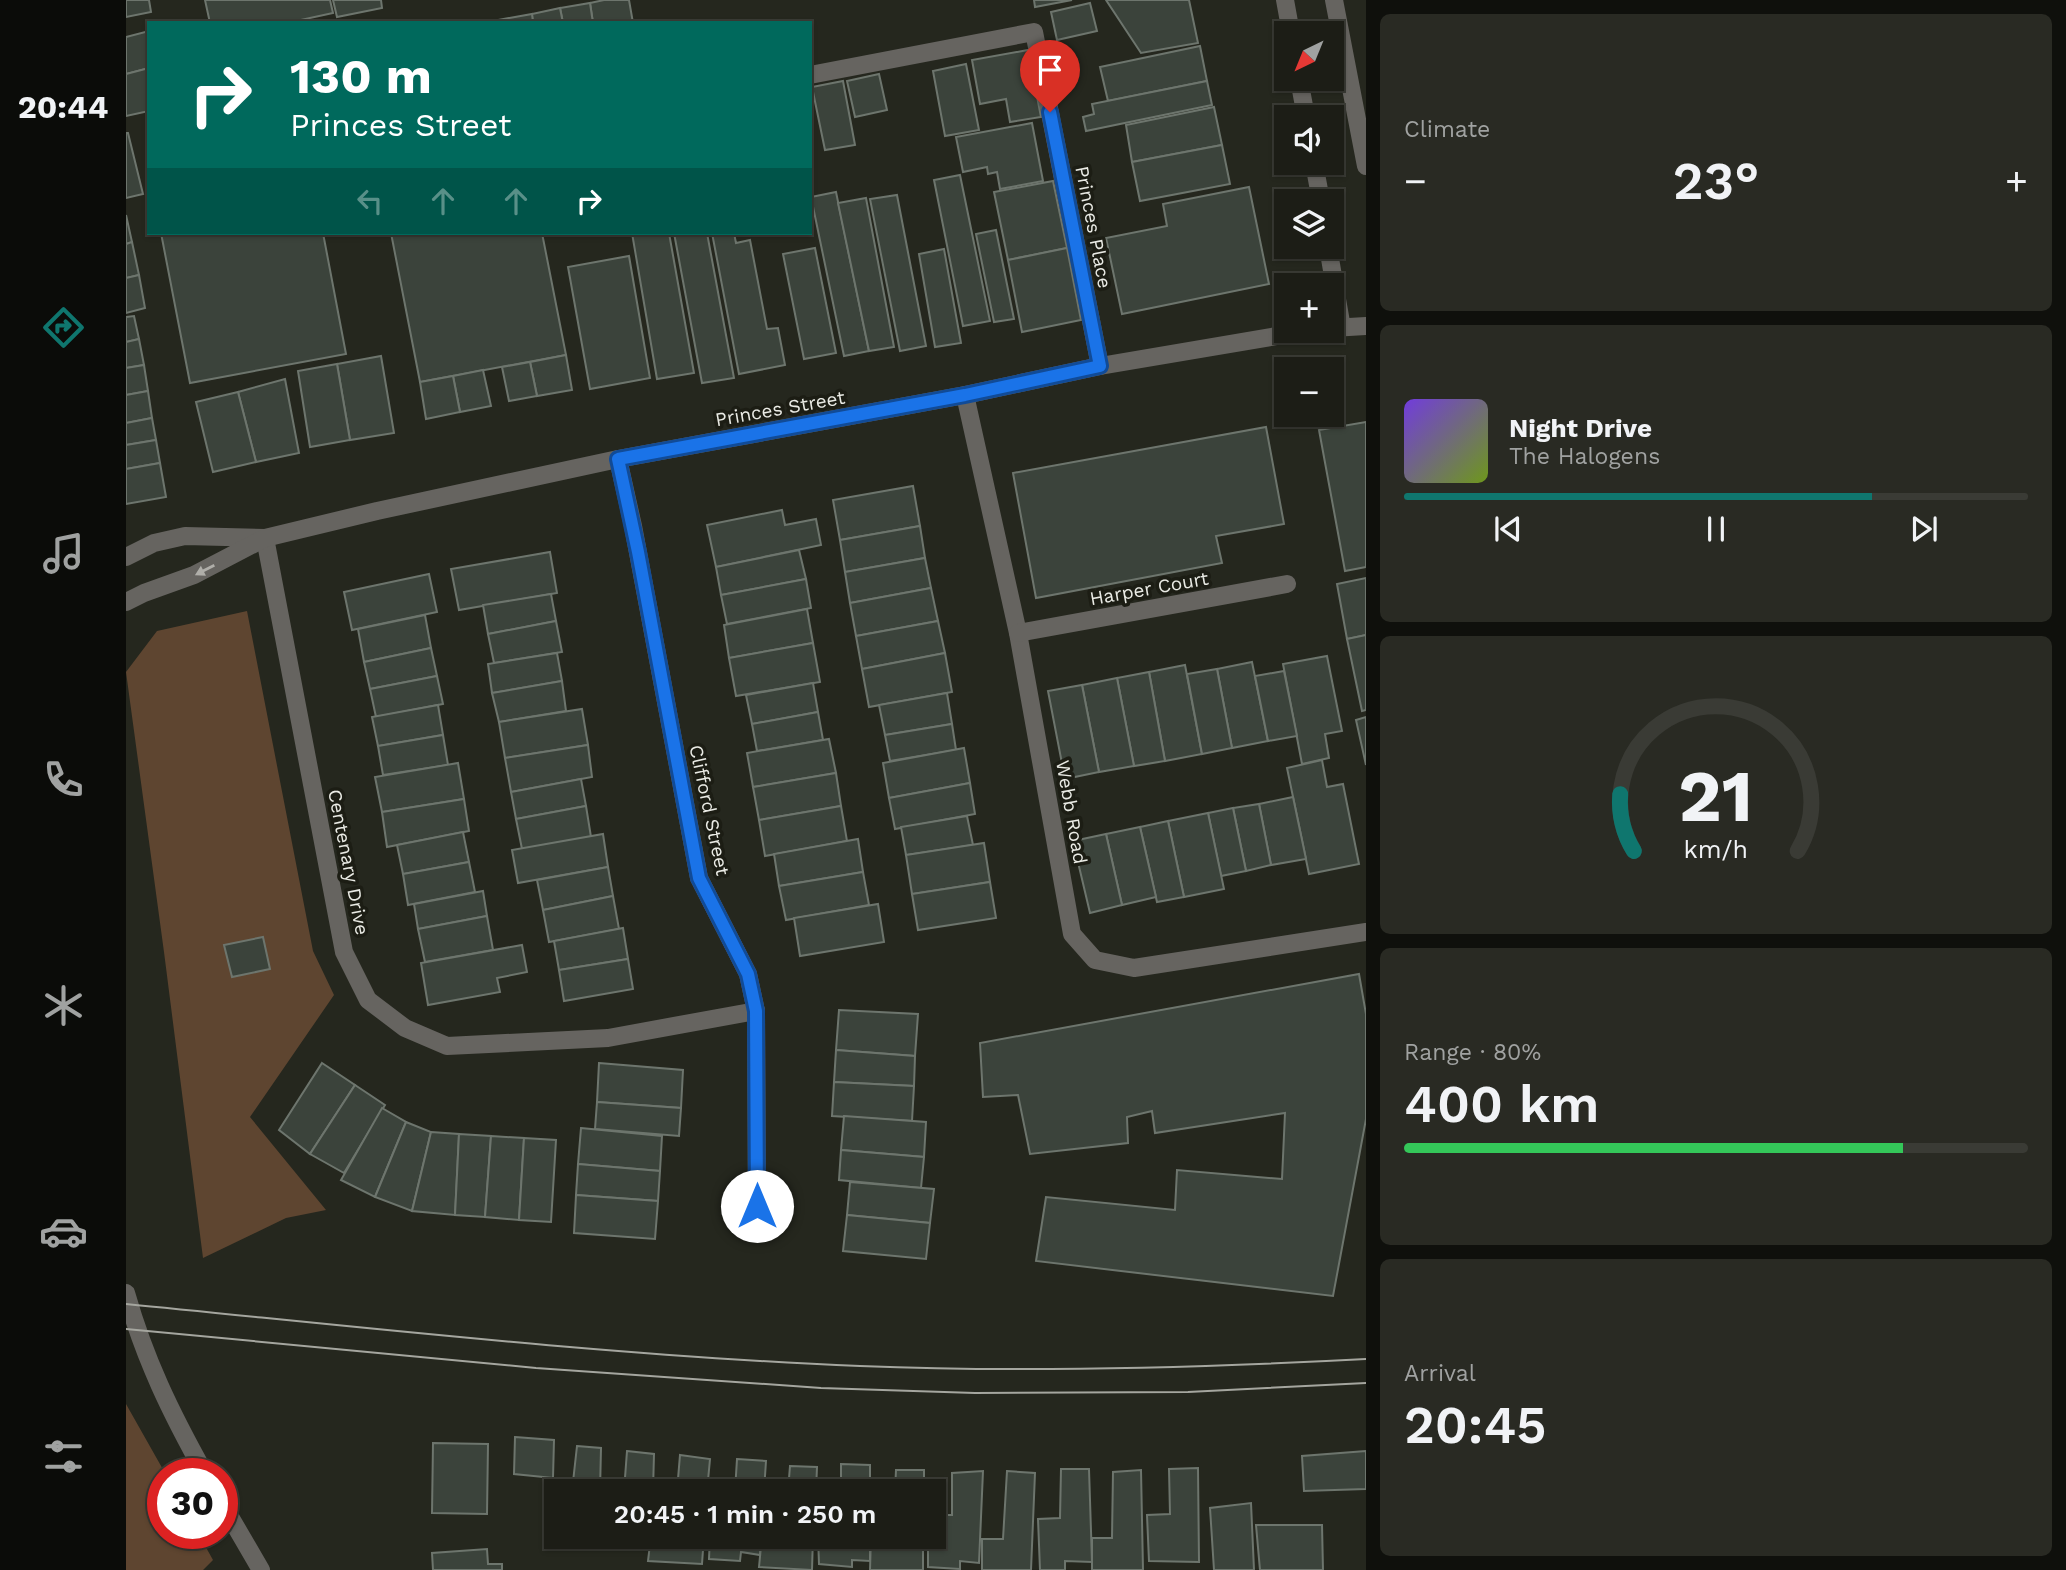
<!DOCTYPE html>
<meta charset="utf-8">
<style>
:root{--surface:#1c1d16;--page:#292a23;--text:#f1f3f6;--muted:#a0a2a1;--line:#3a3b35;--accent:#0f766e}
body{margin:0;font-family:"Work Sans",sans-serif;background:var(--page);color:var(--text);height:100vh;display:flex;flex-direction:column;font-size:26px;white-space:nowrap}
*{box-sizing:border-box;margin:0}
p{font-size:23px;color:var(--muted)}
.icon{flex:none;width:38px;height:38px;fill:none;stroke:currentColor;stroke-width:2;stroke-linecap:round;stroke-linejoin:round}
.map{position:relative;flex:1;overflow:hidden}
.panel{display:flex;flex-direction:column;gap:14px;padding:14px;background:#0f100c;width:700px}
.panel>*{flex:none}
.hud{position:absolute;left:21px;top:21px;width:665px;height:214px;border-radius:0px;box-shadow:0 2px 5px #0004,0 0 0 2px var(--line);background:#00695c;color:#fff;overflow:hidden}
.needle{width:46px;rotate:223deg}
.tools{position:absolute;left:1148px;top:21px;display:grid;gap:14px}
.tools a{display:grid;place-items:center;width:70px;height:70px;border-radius:0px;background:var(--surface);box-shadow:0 2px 5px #0004,0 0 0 2px var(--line);font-size:35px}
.speed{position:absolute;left:21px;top:1458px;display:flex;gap:14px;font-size:35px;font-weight:700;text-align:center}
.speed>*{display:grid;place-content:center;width:91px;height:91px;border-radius:50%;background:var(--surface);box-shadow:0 2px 5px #0004,0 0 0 2px var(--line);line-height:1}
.speed .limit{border:10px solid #d22;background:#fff;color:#111}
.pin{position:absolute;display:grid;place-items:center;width:60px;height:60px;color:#fff;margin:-72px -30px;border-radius:50% 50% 50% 0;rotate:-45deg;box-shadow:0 0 7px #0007}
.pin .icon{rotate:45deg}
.me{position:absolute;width:77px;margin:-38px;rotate:0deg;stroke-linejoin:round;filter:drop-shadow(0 0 5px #0008)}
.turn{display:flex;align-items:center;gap:24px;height:147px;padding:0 28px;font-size:32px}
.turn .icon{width:91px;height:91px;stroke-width:2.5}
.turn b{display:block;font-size:49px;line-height:60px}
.lanes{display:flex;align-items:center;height:66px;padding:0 28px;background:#0003;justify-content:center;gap:35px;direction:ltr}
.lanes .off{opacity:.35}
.big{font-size:52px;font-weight:600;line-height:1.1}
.panel .card{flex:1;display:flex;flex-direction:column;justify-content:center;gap:10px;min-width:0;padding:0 24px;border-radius:10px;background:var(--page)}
.panel .dial{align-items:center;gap:0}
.dial svg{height:182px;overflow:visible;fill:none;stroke:var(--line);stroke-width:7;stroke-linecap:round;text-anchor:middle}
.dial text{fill:var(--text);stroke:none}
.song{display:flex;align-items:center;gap:21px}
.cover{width:84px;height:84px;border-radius:10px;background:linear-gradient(135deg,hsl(260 70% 55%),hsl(80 70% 35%))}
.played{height:7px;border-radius:4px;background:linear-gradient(90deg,var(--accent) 75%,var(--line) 75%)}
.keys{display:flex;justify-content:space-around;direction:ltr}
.heat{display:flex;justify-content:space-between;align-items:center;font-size:38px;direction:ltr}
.charge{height:10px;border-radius:5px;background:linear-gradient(90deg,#34c759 80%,var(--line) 0)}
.trip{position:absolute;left:418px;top:1479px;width:402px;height:70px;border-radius:0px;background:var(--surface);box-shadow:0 2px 5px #0004,0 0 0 2px var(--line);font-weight:600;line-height:70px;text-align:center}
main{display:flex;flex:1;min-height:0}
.menu{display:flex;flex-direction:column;width:126px;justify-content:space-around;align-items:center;background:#0b0c09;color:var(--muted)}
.menu .icon{width:49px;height:49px}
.menu .active{color:var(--accent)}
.menu b{font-size:32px;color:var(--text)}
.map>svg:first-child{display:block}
.green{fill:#5e4530}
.building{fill:#3b433b;stroke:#6d756d;stroke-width:2}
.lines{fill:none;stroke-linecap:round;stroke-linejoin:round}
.minor{stroke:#666460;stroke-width:18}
.tram{stroke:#a5a69f;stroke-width:2}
.oneway{fill:#afaea9}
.route-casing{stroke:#114b97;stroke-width:18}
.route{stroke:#1a73e8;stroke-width:12}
.labels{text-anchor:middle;stroke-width:7;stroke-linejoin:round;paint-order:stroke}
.street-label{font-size:19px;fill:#eaebe5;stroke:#1c1d14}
</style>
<main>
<nav class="menu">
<b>20:44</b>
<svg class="icon active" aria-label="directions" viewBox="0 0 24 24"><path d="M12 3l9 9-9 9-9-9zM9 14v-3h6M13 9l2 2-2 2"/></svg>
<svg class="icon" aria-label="music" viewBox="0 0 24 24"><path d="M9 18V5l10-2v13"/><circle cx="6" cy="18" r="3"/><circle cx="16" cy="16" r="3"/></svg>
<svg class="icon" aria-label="phone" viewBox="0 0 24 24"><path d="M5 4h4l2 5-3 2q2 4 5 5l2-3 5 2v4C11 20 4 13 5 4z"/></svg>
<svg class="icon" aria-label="climate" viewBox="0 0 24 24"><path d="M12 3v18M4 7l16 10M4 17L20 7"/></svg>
<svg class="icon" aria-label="car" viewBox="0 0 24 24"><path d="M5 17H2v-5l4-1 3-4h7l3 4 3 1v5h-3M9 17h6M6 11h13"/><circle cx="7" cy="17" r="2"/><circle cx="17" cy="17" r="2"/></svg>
<svg class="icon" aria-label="filters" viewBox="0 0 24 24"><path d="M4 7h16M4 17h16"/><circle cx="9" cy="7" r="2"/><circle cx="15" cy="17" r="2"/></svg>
</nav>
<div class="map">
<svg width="1240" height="1570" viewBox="0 0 1240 1570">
<rect width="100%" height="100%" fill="#25271e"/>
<g class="green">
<polygon points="121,611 187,951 208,995 124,1117 200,1210 160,1218 77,1258 38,952 0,672 31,631"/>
<polygon points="0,1404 39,1473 37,1474 37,1533 72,1533 87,1560 77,1570 0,1570"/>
</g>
<g class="building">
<polygon points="0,0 23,0 25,12 0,17"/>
<polygon points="79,0 204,0 207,13 161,23 84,23"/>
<polygon points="207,0 255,0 256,8 211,17"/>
<polygon points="478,0 503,0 507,23 467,23 464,3"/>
<polygon points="908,0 946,0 909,7"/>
<polygon points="980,0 1063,0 1072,43 1015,53"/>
<polygon points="464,3 467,23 437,23 434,8"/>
<polygon points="964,3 971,31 931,40 925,12"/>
<polygon points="434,8 437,23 407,23 406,14"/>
<polygon points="406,14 407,23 373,23 372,20"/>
<polygon points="23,31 23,68 0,74 0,37"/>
<polygon points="1074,46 1081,81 982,101 974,67"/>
<polygon points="902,50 915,117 884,122 880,99 854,104 846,60"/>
<polygon points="840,64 853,130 819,136 807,71"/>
<polygon points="23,68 23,111 0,116 0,74"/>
<polygon points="753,74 761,110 729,117 721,81"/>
<polygon points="717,81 729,145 699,150 686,87"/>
<polygon points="1081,81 1086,105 960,131 957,117 968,114 966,104"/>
<polygon points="1088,107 1096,145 1006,162 1000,125"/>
<polygon points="906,123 917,181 874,189 871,172 862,174 861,167 837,172 830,137"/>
<polygon points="0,133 2,133 17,194 0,198"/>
<polygon points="1096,145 1104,184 1014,201 1006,162"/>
<polygon points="834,175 864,321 837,326 808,180"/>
<polygon points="927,181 941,248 882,260 868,192"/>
<polygon points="1123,187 1143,284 996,314 980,238 1041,226 1037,204"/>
<polygon points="710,192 743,351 718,356 685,197"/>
<polygon points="771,195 800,346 774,351 744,199"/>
<polygon points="740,198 768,347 743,351 712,203"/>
<polygon points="0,215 6,242 0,244"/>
<polygon points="870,230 888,319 868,322 850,234"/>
<polygon points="35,233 197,233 220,354 64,383"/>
<polygon points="265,233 416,233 440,355 294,382"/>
<polygon points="506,233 543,233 568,373 531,379"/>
<polygon points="548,233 581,233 608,378 576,383"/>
<polygon points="586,233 608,233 610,243 624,240 641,329 652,328 659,365 613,374"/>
<polygon points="6,242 13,275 0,278 0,244"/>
<polygon points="689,248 710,353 678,359 657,254"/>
<polygon points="941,248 955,320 896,332 882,260"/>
<polygon points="818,249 835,343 809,347 793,254"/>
<polygon points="503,256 524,378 464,389 442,267"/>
<polygon points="13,275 19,308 0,313 0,278"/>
<polygon points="8,316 13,339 0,342 0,317"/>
<polygon points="13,339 18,365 0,368 0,342"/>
<polygon points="440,355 446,390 411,396 404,362"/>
<polygon points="255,356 268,433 224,440 211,364"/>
<polygon points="404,362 411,396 383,401 376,367"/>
<polygon points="211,364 224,440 184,447 172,371"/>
<polygon points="18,365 22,391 0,395 0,368"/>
<polygon points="357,370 365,406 334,412 327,376"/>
<polygon points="327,376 334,412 300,419 294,382"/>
<polygon points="159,379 173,453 130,462 112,392"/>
<polygon points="22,391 26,418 0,423 0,395"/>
<polygon points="112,392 130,462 87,472 70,402"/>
<polygon points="26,418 30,440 0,445 0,423"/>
<polygon points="1240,422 1240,567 1219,571 1193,430"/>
<polygon points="1140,427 1158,524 1090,536 1096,563 910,598 887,473"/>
<polygon points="30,440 34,463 0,469 0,445"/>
<polygon points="34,463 40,497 0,504 0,469"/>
<polygon points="787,486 794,526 714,540 707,500"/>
<polygon points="656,510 659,525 690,519 695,545 590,567 581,525"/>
<polygon points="794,526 799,558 719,572 714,540"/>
<polygon points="673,550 680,579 595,595 590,567"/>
<polygon points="424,552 431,593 333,610 325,569"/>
<polygon points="799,558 805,588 724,603 719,572"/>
<polygon points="303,574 311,612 226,630 218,592"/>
<polygon points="1240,578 1240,635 1221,639 1211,584"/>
<polygon points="680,579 685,608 601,624 595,595"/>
<polygon points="805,588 812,621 730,636 724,603"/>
<polygon points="425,594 430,621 362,634 357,605"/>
<polygon points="681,609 687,643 603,658 598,625"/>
<polygon points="299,615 305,648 238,662 232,629"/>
<polygon points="430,621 436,652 368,663 362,634"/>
<polygon points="812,621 819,653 736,669 730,636"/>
<polygon points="1240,635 1240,710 1236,711 1221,639"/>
<polygon points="687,643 694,682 610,696 603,658"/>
<polygon points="305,648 311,676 244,689 238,662"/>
<polygon points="431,653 436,681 366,693 362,664"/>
<polygon points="819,653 826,692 743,707 736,669"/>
<polygon points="1201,656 1216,731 1199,734 1203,758 1176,764 1157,664"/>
<polygon points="1126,662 1142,741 1106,748 1091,669"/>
<polygon points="1059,665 1076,754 1039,761 1023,672"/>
<polygon points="1091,669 1106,748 1076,754 1061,674"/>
<polygon points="1158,671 1171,736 1142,741 1129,676"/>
<polygon points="1023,672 1039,761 1008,766 991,678"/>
<polygon points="311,676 317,704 250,717 244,689"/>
<polygon points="991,678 1008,766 973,772 956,685"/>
<polygon points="436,681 440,711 373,722 366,693"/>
<polygon points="687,683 692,712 626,724 620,695"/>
<polygon points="956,685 973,772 939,779 922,691"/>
<polygon points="821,693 826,724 759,735 753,705"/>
<polygon points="312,705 317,735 252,746 246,717"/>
<polygon points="456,709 462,745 379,758 373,722"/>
<polygon points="692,712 697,740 631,751 626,724"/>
<polygon points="1240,717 1240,765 1230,720"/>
<polygon points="826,724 830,750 764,761 759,735"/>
<polygon points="317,735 322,765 257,775 252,746"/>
<polygon points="703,739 710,773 627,787 621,753"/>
<polygon points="462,745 466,777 385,792 379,758"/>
<polygon points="838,748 844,783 763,798 757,763"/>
<polygon points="1196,760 1201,787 1217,784 1233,864 1183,874 1161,768"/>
<polygon points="332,763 338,799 256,812 249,777"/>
<polygon points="710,773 715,806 633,820 627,787"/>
<polygon points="455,779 460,806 390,819 385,792"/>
<polygon points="844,783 849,814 769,829 763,798"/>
<polygon points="1167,797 1180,859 1145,865 1133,804"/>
<polygon points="338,799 343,831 261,847 256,812"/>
<polygon points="1133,804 1145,865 1120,871 1107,808"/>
<polygon points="460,806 465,837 396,849 390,819"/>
<polygon points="715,806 721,841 639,856 633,820"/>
<polygon points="1107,808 1120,871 1095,876 1082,813"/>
<polygon points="1082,813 1098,889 1058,897 1042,821"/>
<polygon points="841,816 847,845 780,855 775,827"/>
<polygon points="1042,821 1058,897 1031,902 1014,827"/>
<polygon points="1014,827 1030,897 996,905 980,834"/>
<polygon points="337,832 343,862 277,874 271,845"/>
<polygon points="477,834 482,867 392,883 386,850"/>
<polygon points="980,834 996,905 964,913 947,841"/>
<polygon points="732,839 737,872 653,886 648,854"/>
<polygon points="858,843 864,882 786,894 780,855"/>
<polygon points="343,862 349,892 282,905 277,874"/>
<polygon points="482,867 487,896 417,910 411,880"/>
<polygon points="737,872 743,905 660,920 653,886"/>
<polygon points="864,882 870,918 792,930 786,894"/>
<polygon points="357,891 361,916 292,929 288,904"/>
<polygon points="487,896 493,929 423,942 417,910"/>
<polygon points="752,904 758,942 674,956 668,918"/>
<polygon points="361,916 367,950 299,962 292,929"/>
<polygon points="497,928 502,959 433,970 428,941"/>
<polygon points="137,937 144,969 106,977 98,945"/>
<polygon points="396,945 401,972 371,978 374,992 302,1005 295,963"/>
<polygon points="502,959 507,989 438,1001 433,970"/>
<polygon points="1233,974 1240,1014 1240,1119 1207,1296 910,1261 920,1197 1049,1210 1051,1170 1156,1179 1159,1113 1029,1133 1026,1111 1001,1117 1002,1143 904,1154 892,1095 857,1097 854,1043"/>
<polygon points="713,1010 792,1014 789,1056 710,1050"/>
<polygon points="710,1050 789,1056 788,1086 708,1082"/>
<polygon points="196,1063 229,1085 184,1154 153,1130"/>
<polygon points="473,1063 557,1070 555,1108 471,1102"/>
<polygon points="708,1082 788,1086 786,1121 706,1116"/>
<polygon points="229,1085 259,1105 218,1173 184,1154"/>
<polygon points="471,1102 555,1108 553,1136 469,1129"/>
<polygon points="256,1108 280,1122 249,1197 215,1180"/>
<polygon points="718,1116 800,1122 798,1157 715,1150"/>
<polygon points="280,1122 305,1132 286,1211 249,1197"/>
<polygon points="455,1128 536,1136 534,1171 452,1164"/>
<polygon points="305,1132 333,1134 329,1215 286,1211"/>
<polygon points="333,1134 365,1136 359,1217 329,1215"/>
<polygon points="365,1136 398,1138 393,1220 359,1217"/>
<polygon points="398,1138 430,1140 425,1222 393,1220"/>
<polygon points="715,1150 798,1157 795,1188 713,1180"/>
<polygon points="452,1164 534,1171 532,1201 450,1195"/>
<polygon points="724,1182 808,1189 804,1223 721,1215"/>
<polygon points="450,1195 532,1201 529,1239 448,1233"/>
<polygon points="721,1215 804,1223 800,1259 717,1251"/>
<polygon points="389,1437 428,1440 427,1478 388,1474"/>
<polygon points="307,1443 362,1444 361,1514 306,1513"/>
<polygon points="451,1446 475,1448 474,1491 446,1491"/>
<polygon points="501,1451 528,1454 527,1491 498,1491"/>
<polygon points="1240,1451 1240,1489 1178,1491 1176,1456"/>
<polygon points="554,1455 584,1459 581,1491 551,1491"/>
<polygon points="611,1459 640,1461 638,1491 609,1491"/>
<polygon points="715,1464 744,1465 744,1491 715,1491"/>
<polygon points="664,1466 691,1467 690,1491 662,1491"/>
<polygon points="1072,1468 1073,1562 1023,1561 1021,1515 1044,1514 1043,1469"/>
<polygon points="935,1469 963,1469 966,1562 939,1561 939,1570 914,1570 912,1519 934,1518"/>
<polygon points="770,1470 798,1470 798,1491 769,1491"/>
<polygon points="1015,1470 1017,1570 966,1570 966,1538 986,1538 987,1472"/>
<polygon points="857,1471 853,1563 834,1561 834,1569 802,1567 802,1536 808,1536 808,1515 826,1515 826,1473"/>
<polygon points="881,1471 909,1473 905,1570 856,1570 856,1539 877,1539"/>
<polygon points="423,1493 430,1493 430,1536 472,1536 471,1544 454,1542 453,1548 420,1545"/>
<polygon points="1125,1503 1128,1570 1088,1570 1084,1508"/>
<polygon points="1130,1525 1196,1525 1197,1570 1134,1570"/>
<polygon points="472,1536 525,1536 524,1547 471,1544"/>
<polygon points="525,1536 578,1536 576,1564 522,1561"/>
<polygon points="584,1536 635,1536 634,1555 615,1552 614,1561 583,1559"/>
<polygon points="636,1536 687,1536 686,1570 633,1567"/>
<polygon points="692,1536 744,1536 744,1561 726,1560 726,1567 693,1564"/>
<polygon points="745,1536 797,1536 797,1570 744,1570"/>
<polygon points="361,1549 362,1564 376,1564 376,1570 307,1570 306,1553"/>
</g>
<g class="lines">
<g class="minor">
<polyline points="1159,0 1165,33"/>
<polyline points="1208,0 1240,166"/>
<polyline points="684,75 908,32 974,366"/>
<polyline points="1173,79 1180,117"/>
<polyline points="1188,163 1195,201"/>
<polyline points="1202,247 1216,328"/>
<polyline points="1206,328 1240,326"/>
<polyline points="839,395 892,633 946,934 969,960 1008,968 1240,932"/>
<polyline points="492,459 507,526 573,878 622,974 630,1011 631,1206"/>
<polyline points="139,538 218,952 242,1000 279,1028 321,1046 482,1038 630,1011"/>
<polyline points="0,557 28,543 59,536 139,538"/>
<polyline points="0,602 18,593 68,575 139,538 251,511 492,459 839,395 974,366 1180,331"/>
<polyline points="892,633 1161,584"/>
<path d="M 0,1293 C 19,1360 45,1413 79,1474"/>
<polyline points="96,1503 135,1570"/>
</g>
<g class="tram">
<path d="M 0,1304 C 245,1328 489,1356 734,1366 C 903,1373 1071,1368 1240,1359"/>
<polyline points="0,1329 410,1368 695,1388 849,1393 1062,1392 1240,1383"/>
</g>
</g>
<defs><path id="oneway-solid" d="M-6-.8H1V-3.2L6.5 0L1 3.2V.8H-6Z" transform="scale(1.75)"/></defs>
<use class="oneway" href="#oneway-solid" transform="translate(79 570) rotate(153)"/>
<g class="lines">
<g class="route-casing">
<polyline id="route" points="631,1206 630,1011 622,974 573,878 512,552 492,459 839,395 974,366 924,112"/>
</g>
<use href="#route" class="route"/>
</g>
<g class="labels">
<g class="street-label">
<text transform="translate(968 227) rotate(79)" y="7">Princes Place</text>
<text transform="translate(654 408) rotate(-10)" y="7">Princes Street</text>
<text transform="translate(1023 588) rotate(-10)" y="7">Harper Court</text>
<text transform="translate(584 810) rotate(78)" y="7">Clifford Street</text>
<text transform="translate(946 812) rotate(80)" y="7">Webb Road</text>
<text transform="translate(223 862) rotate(79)" y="7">Centenary Drive</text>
</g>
</g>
</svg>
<div class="tools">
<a><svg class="needle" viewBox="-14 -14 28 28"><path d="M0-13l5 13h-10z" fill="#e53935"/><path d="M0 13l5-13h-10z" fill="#a0a2a1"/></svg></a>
<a><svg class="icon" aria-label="sound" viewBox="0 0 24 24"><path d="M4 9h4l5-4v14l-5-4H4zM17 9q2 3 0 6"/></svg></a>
<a><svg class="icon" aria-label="layers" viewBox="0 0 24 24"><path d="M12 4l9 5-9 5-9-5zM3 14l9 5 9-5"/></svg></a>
<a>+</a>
<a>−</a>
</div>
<div class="speed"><div class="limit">30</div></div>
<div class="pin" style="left:924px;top:112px;background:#d93025"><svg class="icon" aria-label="arrive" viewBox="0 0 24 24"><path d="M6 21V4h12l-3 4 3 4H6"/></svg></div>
<svg class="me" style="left:631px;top:1206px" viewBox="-20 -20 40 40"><circle r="19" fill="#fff"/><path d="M0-13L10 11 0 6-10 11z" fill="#1a73e8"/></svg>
<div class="trip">20:45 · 1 min · 250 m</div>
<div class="hud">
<div class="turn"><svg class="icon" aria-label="right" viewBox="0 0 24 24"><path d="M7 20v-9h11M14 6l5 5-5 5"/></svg><div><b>130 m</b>Princes Street</div></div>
<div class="lanes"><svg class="icon off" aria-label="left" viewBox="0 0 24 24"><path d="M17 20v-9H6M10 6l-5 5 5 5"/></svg><svg class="icon off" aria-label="ahead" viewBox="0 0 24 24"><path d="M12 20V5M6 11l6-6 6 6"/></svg><svg class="icon off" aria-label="ahead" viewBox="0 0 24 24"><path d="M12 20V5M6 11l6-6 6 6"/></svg><svg class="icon" aria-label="right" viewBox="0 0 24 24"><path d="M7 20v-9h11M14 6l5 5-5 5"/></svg></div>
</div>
</div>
<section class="panel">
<div class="card"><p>Climate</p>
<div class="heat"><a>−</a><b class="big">23°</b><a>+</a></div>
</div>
<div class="card">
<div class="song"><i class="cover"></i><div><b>Night Drive</b><p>The Halogens</p></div></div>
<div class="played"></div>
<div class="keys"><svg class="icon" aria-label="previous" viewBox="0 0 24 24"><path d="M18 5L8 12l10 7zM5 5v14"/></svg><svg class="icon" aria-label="pause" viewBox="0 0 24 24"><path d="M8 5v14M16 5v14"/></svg><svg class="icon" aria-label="next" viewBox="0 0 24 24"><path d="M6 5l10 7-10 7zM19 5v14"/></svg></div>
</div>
<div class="card dial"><svg viewBox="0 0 100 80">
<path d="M14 69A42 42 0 1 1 86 69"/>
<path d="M14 69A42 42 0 0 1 8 44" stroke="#0f766e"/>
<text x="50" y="56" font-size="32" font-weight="700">21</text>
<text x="50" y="72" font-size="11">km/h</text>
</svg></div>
<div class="card"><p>Range · 80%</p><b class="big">400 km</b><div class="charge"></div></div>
<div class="card"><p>Arrival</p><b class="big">20:45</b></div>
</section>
</main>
